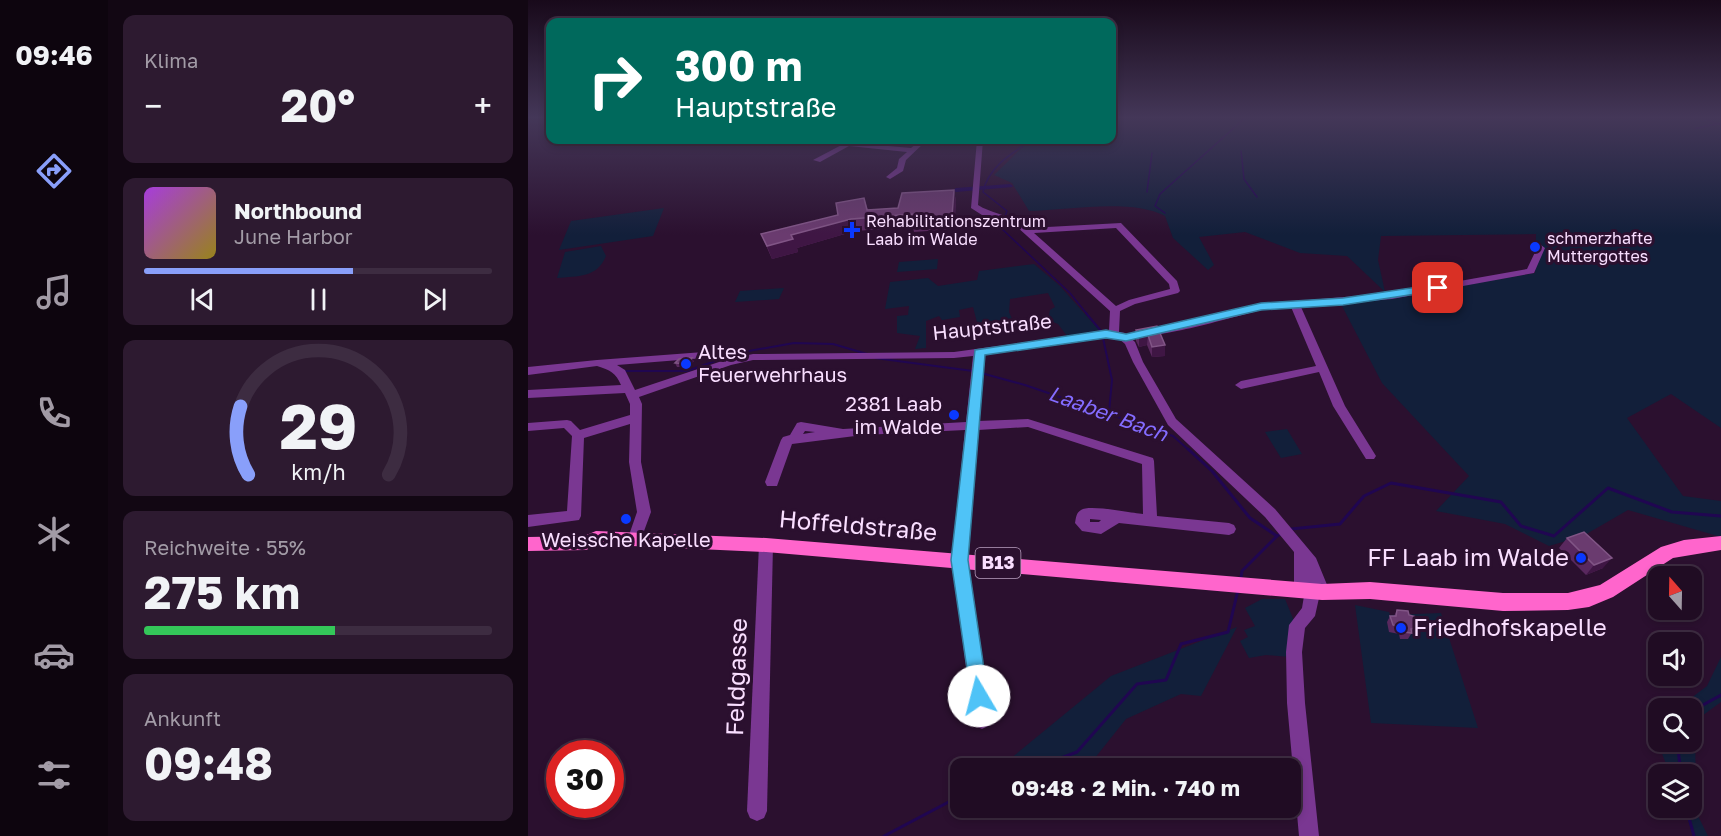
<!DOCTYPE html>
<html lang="de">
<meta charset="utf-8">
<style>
:root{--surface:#200c23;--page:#2d1a30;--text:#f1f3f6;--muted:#a29ba6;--line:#3d2c41;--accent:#899ffa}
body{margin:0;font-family:"Golos Text",sans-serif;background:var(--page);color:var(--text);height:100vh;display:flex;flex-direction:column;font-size:22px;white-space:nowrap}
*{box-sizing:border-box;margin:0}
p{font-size:20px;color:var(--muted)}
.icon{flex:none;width:33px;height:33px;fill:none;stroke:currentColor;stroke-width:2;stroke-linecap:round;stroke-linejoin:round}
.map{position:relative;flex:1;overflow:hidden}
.side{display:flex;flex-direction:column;gap:15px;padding:15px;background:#120713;width:420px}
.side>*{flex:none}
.banner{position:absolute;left:18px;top:18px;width:570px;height:126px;border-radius:12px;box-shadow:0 3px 9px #0003,0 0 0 2px var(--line);background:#00695c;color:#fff;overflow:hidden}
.needle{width:39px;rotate:340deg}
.fabs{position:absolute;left:1120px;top:566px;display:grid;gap:12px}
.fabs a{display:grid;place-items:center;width:54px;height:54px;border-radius:12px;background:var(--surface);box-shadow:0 3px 9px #0003,0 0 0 2px var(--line);font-size:30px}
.speed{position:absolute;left:18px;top:740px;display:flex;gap:12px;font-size:30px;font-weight:700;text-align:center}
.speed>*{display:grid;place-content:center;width:78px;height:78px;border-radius:50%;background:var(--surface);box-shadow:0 3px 9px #0003,0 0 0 2px var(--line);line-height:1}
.speed .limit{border:9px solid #d22;background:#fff;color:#111}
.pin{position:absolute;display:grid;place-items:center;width:51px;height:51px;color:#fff;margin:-26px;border-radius:12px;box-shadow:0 3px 9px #0006}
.me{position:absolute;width:66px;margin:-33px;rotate:352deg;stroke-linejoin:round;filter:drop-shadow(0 0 4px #0008)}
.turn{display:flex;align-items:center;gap:21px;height:126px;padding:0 30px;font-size:27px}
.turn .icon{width:78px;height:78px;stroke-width:2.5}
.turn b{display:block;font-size:42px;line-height:51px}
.big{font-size:45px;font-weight:700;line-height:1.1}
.side .card{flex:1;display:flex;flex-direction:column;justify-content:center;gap:9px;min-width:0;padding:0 21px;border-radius:12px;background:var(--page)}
.side .dial{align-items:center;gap:0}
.dial svg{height:156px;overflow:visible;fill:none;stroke:var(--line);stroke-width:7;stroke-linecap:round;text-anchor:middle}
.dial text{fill:var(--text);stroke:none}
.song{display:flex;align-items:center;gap:18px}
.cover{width:72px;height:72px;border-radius:9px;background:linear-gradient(135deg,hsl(280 70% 55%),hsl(50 70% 35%))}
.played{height:6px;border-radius:3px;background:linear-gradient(90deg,var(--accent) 60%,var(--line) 60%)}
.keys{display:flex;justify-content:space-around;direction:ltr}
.heat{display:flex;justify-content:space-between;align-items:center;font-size:33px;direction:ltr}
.charge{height:9px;border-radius:4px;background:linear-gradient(90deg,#34c759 55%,var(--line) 0)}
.trip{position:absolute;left:422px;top:758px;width:351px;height:60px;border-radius:12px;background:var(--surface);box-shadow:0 3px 9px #0003,0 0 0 2px var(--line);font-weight:700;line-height:60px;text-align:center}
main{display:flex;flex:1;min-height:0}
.menu{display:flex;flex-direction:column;width:108px;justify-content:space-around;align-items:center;background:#0d050e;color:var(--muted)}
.menu .icon{width:42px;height:42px}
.menu .selected{color:var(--accent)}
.menu b{font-size:27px;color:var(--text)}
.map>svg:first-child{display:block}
.green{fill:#121f3a}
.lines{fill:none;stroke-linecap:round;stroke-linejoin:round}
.stream-far2{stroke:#200651;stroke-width:1.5}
.stream-far1{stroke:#200651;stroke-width:2}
.stream{stroke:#200651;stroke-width:3}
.canal{fill:#200651;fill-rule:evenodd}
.minor{fill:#7a3792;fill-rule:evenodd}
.major{fill:#ff65cc;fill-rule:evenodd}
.wall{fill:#59285e}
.shaded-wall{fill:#3f1644}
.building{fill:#6a3b6f;stroke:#815586;stroke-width:1.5}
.route{fill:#4fc3f7;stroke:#337fa1;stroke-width:1.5}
.poi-dot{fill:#0a39ff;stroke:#2b102f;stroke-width:2}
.labels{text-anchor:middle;stroke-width:6;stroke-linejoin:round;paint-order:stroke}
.far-poi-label{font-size:16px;fill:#f9deff;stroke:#2b102f;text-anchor:start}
.shield{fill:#2b102f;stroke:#bba0c1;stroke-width:1.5}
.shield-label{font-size:18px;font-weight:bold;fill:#f9deff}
.street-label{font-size:20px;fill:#f9deff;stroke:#2b102f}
.poi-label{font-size:20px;fill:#f9deff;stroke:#2b102f;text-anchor:start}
.water-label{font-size:21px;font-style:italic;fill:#846cff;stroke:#2b102f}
.near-street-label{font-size:24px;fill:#f9deff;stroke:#2b102f}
.near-poi-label{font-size:24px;fill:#f9deff;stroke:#2b102f;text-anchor:end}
</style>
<main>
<nav class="menu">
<b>09:46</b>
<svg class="icon selected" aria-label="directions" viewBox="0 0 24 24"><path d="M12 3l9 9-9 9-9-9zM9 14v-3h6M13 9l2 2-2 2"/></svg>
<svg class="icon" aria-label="music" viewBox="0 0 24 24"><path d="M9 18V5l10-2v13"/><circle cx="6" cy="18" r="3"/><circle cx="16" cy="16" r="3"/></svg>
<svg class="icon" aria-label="phone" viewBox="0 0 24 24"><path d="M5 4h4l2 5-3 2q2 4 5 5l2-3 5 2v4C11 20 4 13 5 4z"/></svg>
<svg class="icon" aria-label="climate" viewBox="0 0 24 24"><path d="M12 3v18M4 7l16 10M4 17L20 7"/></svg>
<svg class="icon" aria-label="car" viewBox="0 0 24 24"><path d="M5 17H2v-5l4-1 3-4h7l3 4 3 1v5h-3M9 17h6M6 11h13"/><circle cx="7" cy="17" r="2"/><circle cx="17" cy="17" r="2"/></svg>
<svg class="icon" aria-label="filters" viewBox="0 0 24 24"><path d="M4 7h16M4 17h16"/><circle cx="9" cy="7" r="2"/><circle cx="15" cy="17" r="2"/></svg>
</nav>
<section class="side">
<div class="card"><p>Klima</p>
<div class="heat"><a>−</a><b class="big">20°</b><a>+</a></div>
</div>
<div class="card">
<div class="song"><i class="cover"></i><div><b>Northbound</b><p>June Harbor</p></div></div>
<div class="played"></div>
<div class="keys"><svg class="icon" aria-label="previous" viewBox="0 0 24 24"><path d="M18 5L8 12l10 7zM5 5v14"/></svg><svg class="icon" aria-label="pause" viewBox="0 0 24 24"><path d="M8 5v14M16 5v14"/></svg><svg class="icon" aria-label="next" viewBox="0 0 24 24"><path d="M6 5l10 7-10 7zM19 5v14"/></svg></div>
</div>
<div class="card dial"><svg viewBox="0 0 100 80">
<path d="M14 69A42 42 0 1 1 86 69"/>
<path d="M14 69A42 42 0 0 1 10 34" stroke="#899ffa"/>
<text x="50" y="56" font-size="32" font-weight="700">29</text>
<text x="50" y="72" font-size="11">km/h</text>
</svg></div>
<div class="card"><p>Reichweite · 55%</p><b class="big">275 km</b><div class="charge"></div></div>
<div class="card"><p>Ankunft</p><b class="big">09:48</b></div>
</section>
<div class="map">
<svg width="1193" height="836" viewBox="0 0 1193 836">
<rect width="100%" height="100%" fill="#2b102f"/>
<g class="green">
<path d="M 584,118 L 1193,118 L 1193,428 L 1143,394 L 1099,418 L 1155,496 L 1193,501 L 1193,537 L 1100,510 L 1055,536 L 1021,546 L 977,524 L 908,511 L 941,476 L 854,383 L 814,306 L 1007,273 L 1008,234 L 853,236 L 850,260 L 857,292 L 819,256 L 772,253 L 717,232 L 671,237 L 686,265 L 680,270 L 645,238 L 637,216 C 604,198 539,210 501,211 L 484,183 L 466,175 L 502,140 L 584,140 Z"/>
<polygon points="136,208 125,236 31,250 43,221"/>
<path d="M 73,246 L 78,256 C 69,278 50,276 29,278 L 37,252 Z"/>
<polygon points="410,259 409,269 369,272 371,262"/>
<polygon points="506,264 532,286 571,330 539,336 530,324 520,320 522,310 527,307 520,293 482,299 481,312 488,328 462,332 458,327 450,326 445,307 431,310 432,317 414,320 411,316 398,321 398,348 387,349 392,336 369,333 369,316 380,315 381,306 357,309 362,282 400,278 410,286 449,280 451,271"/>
<polygon points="256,288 251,299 207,302 212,291"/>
<polygon points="759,429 774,454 753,458 737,432"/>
<polygon points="734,599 757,599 766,621 762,657 738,655 721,658 712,641 720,637 716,630 727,626 717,608"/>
<polygon points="827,605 861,612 862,615 913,613 950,728 843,723"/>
<polygon points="709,627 673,696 653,694 598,719 559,768 471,768 583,676"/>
<polygon points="1193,657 1193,702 1167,721 1168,812 1180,836 1165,836 1156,807 1164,807 1164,774 1142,774 1124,728 1131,722 1131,741 1164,741 1164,708 1150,708 1179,686"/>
</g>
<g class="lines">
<g class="stream-far2">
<polyline points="1175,118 1193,125"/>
<polyline points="713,151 716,179 729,197"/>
<polyline points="619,192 624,153"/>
<polyline points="637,213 627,206 632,194 717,118"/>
<path d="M 477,216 L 479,211 L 455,192 C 460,167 484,153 504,140"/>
<polyline points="474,220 473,228 542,293 559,314"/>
</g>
<g class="stream-far1">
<polyline points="558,313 573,331"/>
<polyline points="575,338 584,380 581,412"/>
<polyline points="347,358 445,371"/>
<polyline points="98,371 159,371 210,353 266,343 305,344 339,354"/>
<polyline points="453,373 497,385 645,436 662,451"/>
</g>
<g class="stream">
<polyline points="660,449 684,471 722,518 749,536 753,534"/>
<polyline points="763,529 812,524 836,496 863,483 973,502 993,526 1026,536 1080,488 1144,512 1193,516"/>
<polyline points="713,578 714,571 749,536"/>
<polyline points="1164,711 1193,695"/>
<polyline points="1149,741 1153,774"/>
<polyline points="506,768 549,752 609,684 638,680 653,644 700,632 710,590"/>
<polyline points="1158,807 1166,836"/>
<polyline points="356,836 432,796"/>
</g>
<g class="canal">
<polygon points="1193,122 1193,124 1168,129 1166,128"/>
<polygon points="482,184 485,186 484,187 428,192 425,190 428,188"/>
</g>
<g class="minor">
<polygon points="323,140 330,140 327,143 383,148 393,140 399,140 378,160 375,171 362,179 358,177 369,168 371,159 379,152 321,146 292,162 285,160"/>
<path d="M 449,140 L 455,140 L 450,205 C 466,215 487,216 501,228 L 593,223 L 649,281 L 652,291 L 650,293 L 607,304 L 592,311 L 591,332 L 597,333 L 607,342 L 615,362 L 648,419 L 747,509 L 788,558 L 802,592 L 799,597 L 791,598 L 787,616 L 777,628 L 774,652 L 777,703 L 791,836 L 771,836 L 759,703 L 758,652 L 761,625 L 774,608 L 776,596 L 769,595 L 766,590 L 766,552 L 737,517 L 640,425 L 605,362 L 597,344 L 590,338 L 578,337 L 456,354 L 450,421 L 500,419 L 625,458 L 626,461 L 629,516 L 701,523 L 706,525 L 708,529 L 706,533 L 701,535 L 591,523 L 573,534 L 554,531 L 547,523 C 548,518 548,513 553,510 C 561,504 603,513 615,514 L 614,464 L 500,427 L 450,430 L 438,560 L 463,720 L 460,726 L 454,729 L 448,726 L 445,720 L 424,560 L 437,430 L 335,435 L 264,444 L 249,486 L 239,486 L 237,482 L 253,440 L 255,437 L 262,435 L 269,423 L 273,422 L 315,429 L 438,422 L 445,356 L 426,358 L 225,360 L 203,365 L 111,397 L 114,404 L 113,462 L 123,512 L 112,542 L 107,544 L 102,542 L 100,538 L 109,512 L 101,462 L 102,424 L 56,438 L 53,516 L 51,520 L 0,527 L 0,515 L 39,511 L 44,436 L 36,428 L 0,431 L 0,423 L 39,420 L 43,421 L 52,430 L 102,415 L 102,404 L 97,393 L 0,398 L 0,390 L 93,385 C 88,373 82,370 69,366 L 0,375 L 0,367 L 69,360 L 189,351 L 194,354 L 189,357 L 89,365 L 97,370 L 107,390 L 197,360 L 225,354 L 426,352 L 581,331 L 582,311 L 487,225 L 454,215 L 443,208 ZM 588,228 L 641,284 L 642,289 L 601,300 L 588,306 L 506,233 ZM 277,431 L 287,432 L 275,434 ZM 562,519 L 573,520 L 571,522 L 562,522 Z"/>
<path d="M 1013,245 L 1017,248 L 1006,273 L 864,299 L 773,307 L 817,406 L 848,456 L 846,459 L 838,459 L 805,406 L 791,372 L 713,389 L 707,385 L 713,381 L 788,366 L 763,307 C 752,308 741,308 730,311 C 711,315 623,342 612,333 L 617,330 L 644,326 L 733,304 L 864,293 L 999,269 L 1009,248 Z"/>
<polygon points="238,539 243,541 245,545 239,811 236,818 229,821 222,818 219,811 231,545 233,541"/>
</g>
<polygon class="major" points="68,531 238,538 794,584 842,582 975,593 1040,593 1072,585 1133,547 1156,540 1193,536 1193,550 1145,558 1085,597 1061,607 1040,610 975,611 842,599 794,600 238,552 82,545 70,545 58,550 0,551 0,537 56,536"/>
</g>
<g class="wall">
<polygon points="426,190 428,202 426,229 386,232 385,227 327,231 269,248 270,252 244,259 233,234 310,215 336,198 340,210 370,208"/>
<polygon points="608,330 637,345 637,356 624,357 619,345 611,347 608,341"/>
<polygon points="166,361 161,367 149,367 147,363"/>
<polygon points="1039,538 1075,568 1058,575 1031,548"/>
<polygon points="869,610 881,615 892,627 888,634 883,634 880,639 872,639 871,634 861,632 859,622 862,616 866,616"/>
</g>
<g class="shaded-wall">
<polygon points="426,190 428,202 426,229 424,216"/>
<polygon points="323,219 327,231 269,248 270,252 244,259 239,246 263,235"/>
<polygon points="620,335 619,345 611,347 611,336"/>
<polygon points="637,345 637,356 624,357 624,347"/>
<polygon points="164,358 166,361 161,367 159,364"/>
<polygon points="1084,558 1075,568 1058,575 1066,565"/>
</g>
<g class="building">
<polygon points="426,190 424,216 383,219 384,214 323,219 263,235 265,239 239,246 233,234 310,215 308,203 336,198 339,210 370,208 374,193"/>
<polygon points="629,326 637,345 624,347 620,335 611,336 608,330"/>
<polygon points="164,358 159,364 147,363 151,359"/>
<polygon points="1056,532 1084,558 1066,565 1039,538"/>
<polygon points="869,610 880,611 881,615 889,617 892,627 883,629 884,633 876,632 875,628 865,625 862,616 868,616"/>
</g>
<linearGradient id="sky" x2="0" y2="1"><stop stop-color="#18091a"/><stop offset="0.5" stop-color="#443758"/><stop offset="1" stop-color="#443758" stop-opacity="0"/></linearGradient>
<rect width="1193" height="235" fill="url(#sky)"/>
<polygon class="route" points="910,284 916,288 914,290 815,305 733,310 598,341 578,338 457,355 440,560 460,696 458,703 451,706 444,703 423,560 447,350 578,330 598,334 733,303 815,298"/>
<g class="poi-dot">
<path d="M321 221h6v6h6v6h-6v6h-6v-6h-6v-6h6z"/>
<circle cx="1007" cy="247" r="6"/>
<circle cx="158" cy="364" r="6"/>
<circle cx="426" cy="415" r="6"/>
<circle cx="98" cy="519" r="6"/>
<circle cx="1053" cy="558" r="6"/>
<circle cx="873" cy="628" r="6"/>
</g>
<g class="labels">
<g class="far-poi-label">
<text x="338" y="227">Rehabilitationszentrum<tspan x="338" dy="18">Laab im Walde</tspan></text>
<text x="1019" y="244">schmerzhafte<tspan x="1019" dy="18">Muttergottes</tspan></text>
</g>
<rect class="shield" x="447.5" y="548" width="45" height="30" rx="4.5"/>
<g class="shield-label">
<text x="470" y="569">B13</text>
</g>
<g class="street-label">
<text transform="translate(464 327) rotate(-6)" y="7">Hauptstraße</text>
</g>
<g class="poi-label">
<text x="170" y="359">Altes<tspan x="170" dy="23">Feuerwehrhaus</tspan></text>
<text x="414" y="411" text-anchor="end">2381 Laab<tspan x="414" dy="23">im Walde</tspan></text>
<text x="98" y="547" text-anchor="middle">Weissche Kapelle</text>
</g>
<g class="water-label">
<text transform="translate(580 414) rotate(20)" y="7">Laaber Bach</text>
</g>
<g class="near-street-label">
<text transform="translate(330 526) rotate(5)" y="8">Hoffeldstraße</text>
<text transform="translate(209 677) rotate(-88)" y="8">Feldgasse</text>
</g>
<g class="near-poi-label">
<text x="1041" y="566">FF Laab im Walde</text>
<text x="885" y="636" text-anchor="start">Friedhofskapelle</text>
</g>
</g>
</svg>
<div class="fabs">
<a><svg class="needle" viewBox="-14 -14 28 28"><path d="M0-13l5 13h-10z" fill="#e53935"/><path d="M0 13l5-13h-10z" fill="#a29ba6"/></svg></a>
<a><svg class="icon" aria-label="sound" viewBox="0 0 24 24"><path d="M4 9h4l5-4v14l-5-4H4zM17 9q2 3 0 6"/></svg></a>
<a><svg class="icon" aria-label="search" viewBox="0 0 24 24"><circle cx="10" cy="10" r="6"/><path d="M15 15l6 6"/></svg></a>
<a><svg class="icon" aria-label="layers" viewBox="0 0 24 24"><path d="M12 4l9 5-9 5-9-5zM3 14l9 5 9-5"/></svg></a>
</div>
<div class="speed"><div class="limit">30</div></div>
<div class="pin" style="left:910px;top:288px;background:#d93025"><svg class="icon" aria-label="arrive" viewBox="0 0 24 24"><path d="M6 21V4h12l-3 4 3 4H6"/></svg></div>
<svg class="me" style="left:451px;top:696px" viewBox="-20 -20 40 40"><circle r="19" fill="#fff"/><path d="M0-13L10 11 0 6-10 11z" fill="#4fc3f7"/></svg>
<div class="trip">09:48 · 2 Min. · 740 m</div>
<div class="banner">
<div class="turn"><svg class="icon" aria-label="right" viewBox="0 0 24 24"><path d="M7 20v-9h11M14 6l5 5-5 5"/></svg><div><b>300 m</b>Hauptstraße</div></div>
</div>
</div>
</main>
